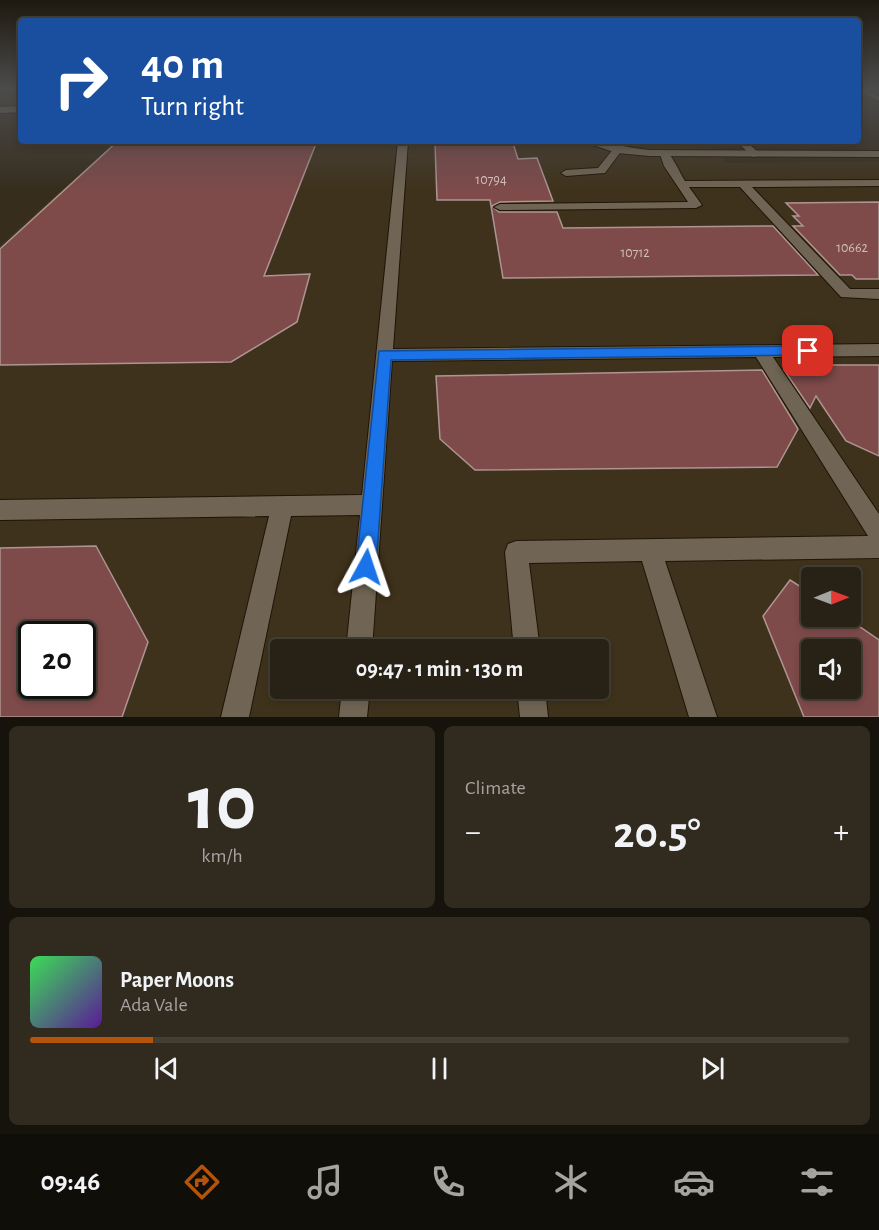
<!DOCTYPE html>
<meta charset="utf-8">
<style>
:root{--surface:#282216;--page:#302a1f;--text:#f1f3f6;--muted:#a5a4a1;--line:#443f35;--accent:#b45309}
body{margin:0;font-family:"Alegreya Sans",sans-serif;background:var(--page);color:var(--text);height:100vh;display:flex;flex-direction:column;font-size:22px;white-space:nowrap}
*{box-sizing:border-box;margin:0}
p{font-size:20px;color:var(--muted)}
.icon{flex:none;width:33px;height:33px;fill:none;stroke:currentColor;stroke-width:2;stroke-linecap:round;stroke-linejoin:round}
.map{position:relative;height:717px;overflow:hidden}
.side{display:flex;flex-direction:column;gap:9px;padding:9px;background:#16130c;flex:1}
.side>*{flex:none}
.banner{position:absolute;left:18px;top:18px;width:843px;height:126px;border-radius:6px;box-shadow:0 3px 9px #0003,0 0 0 2px var(--line);background:#1a4fa0;color:#fff;overflow:hidden}
.needle{width:39px;rotate:89deg}
.fabs{position:absolute;left:801px;top:567px;display:grid;gap:12px}
.fabs a{display:grid;place-items:center;width:60px;height:60px;border-radius:6px;background:var(--surface);box-shadow:0 3px 9px #0003,0 0 0 2px var(--line);font-size:30px}
.speed{position:absolute;left:18px;top:621px;display:flex;gap:12px;font-size:30px;font-weight:700;text-align:center}
.speed>*{display:grid;place-content:center;width:78px;height:78px;border-radius:50%;background:var(--surface);box-shadow:0 3px 9px #0003,0 0 0 2px var(--line);line-height:1}
.speed .limit{border:3px solid #111;border-radius:9px;background:#fff;color:#111}
.pin{position:absolute;display:grid;place-items:center;width:51px;height:51px;color:#fff;margin:-26px;border-radius:12px;box-shadow:0 3px 9px #0006}
.me{position:absolute;width:66px;margin:-33px;rotate:5deg;stroke-linejoin:round;filter:drop-shadow(0 0 4px #0008)}
.turn{display:flex;align-items:center;gap:21px;height:126px;padding:0 24px;font-size:27px}
.turn .icon{width:78px;height:78px;stroke-width:2.5}
.turn b{display:block;font-size:42px;line-height:51px}
.big{font-size:45px;font-weight:700;line-height:1.1}
.side .tile{flex:1;display:flex;flex-direction:column;justify-content:center;gap:9px;min-width:0;padding:0 21px;border-radius:9px;background:var(--page)}
.side .dial{align-items:center;gap:0}
.dial b{font-size:78px;line-height:1}
.song{display:flex;align-items:center;gap:18px}
.cover{width:72px;height:72px;border-radius:9px;background:linear-gradient(135deg,hsl(130 70% 55%),hsl(270 70% 35%))}
.played{height:6px;border-radius:3px;background:linear-gradient(90deg,var(--accent) 15%,var(--line) 15%)}
.keys{display:flex;justify-content:space-around;direction:ltr}
.heat{display:flex;justify-content:space-between;align-items:center;font-size:33px;direction:ltr}
.side .tiles{flex:1;display:grid;gap:9px;grid-template-columns:1fr 1fr}
.tile:last-child{grid-column:span 2}
.trip{position:absolute;left:270px;top:639px;width:339px;height:60px;border-radius:6px;background:var(--surface);box-shadow:0 3px 9px #0003,0 0 0 2px var(--line);font-weight:700;line-height:60px;text-align:center}
.dock{display:flex;height:96px;justify-content:space-around;align-items:center;background:#100e09;color:var(--muted)}
.dock .icon{width:42px;height:42px}
.dock .active{color:var(--accent)}
.dock b{font-size:27px;color:var(--text)}
.map>svg:first-child{display:block}
.built{fill:#3f321c;fill-rule:evenodd}
.building{fill:#7e4a4a;stroke:#ae9594;stroke-width:1.5;fill-rule:evenodd}
.lines{fill:none;stroke-linecap:round;stroke-linejoin:round}
.service-casing{stroke:#1e1506;stroke-width:2}
.minor-casing{stroke:#1e1506;stroke-width:2}
.service{fill:#706554;fill-rule:evenodd}
.minor{fill:#706554;fill-rule:evenodd}
.route{fill:#1a73e8;stroke:#114b97;stroke-width:1.5}
.labels{text-anchor:middle;stroke-width:6;stroke-linejoin:round;paint-order:stroke}
.far-number-label{font-size:14px;fill:#d0bfb8}
</style>
<div class="map">
<svg width="879" height="717" viewBox="0 0 879 717">
<rect width="100%" height="100%" fill="#362d1d"/>
<path class="built" d="M 116,141 L 704,141 L 727,163 L 879,161 L 879,717 L 0,717 L 0,245 ZM 812,578 L 850,578 L 850,616 L 812,616 ZM 32,634 L 82,634 L 82,686 L 32,686 ZM 280,650 L 598,650 L 598,688 L 280,688 ZM 812,650 L 850,650 L 850,688 L 812,688 Z"/>
<g class="building">
<polygon points="118,141 317,141 264,276 310,274 297,322 231,362 0,365 0,249"/>
<polygon points="513,143 518,159 537,158 553,201 500,202 492,206 499,212 557,212 563,228 773,226 818,275 503,278 490,200 437,200 435,144"/>
<polygon points="879,202 879,279 856,279 852,275 840,275 793,226 803,226 793,216 799,216 786,203"/>
<polygon points="795,365 879,365 879,456 846,441 816,396 810,408 784,370 798,370"/>
<polygon points="762,370 798,429 777,467 475,470 440,439 436,376"/>
<path d="M 96,546 L 148,642 L 122,717 L 0,717 L 0,548 ZM 32,634 L 82,634 L 82,686 L 32,686 Z"/>
<path d="M 790,580 L 812,594 L 812,616 L 844,616 L 879,640 L 879,717 L 804,717 L 763,616 ZM 812,650 L 850,650 L 850,688 L 812,688 Z"/>
</g>
<g class="lines">
<g class="service-casing">
<g id="service">
<polygon points="858,90 867,90 879,96 879,101"/>
<polygon points="21,106 21,112 0,113 0,107"/>
<polygon points="398,141 408,141 393,349 879,344 879,356 773,357 879,514 879,558 665,561 717,717 689,717 642,561 529,563 540,650 514,650 505,552 508,544 516,541 868,536 756,357 392,361 372,650 346,650 360,515 291,516 249,717 221,717 269,516 0,520 0,500 362,495"/>
<polygon points="736,141 746,141 761,155 753,157"/>
<polygon points="614,148 622,150 605,173 566,176 561,173 566,170 598,168"/>
<path d="M 665,151 C 673,155 679,172 685,181 L 879,180 L 879,186 L 752,187 L 850,289 L 879,289 L 879,299 L 841,297 L 740,187 L 689,187 L 702,205 L 696,208 L 500,210 L 494,207 L 500,204 L 688,202 L 664,166 L 660,154 Z"/>
<polygon points="342,688 370,688 367,717 339,717"/>
<polygon points="517,688 545,688 548,717 520,717"/>
</g>
</g>
<g class="minor-casing">
<path id="minor" d="M 581,141 C 604,141 627,148 650,150 L 879,151 L 879,157 L 650,156 L 617,153 Z"/>
</g>
<use href="#service" class="service"/>
<use href="#minor" class="minor"/>
</g>
<linearGradient id="sky" x2="0" y2="1"><stop stop-color="#1e1910"/><stop offset="0.47" stop-color="#4c4c4c"/><stop offset="1" stop-color="#4c4c4c" stop-opacity="0"/></linearGradient>
<rect width="879" height="190" fill="url(#sky)"/>
<polygon class="route" points="808,346 815,351 808,355 391,360 376,567 373,574 366,577 359,574 356,567 379,351"/>
<g class="labels">
<g class="far-number-label">
<text x="491" y="184">10794</text>
<text x="852" y="252">10662</text>
<text x="635" y="257">10712</text>
</g>
</g>
</svg>
<div class="fabs">
<a><svg class="needle" viewBox="-14 -14 28 28"><path d="M0-13l5 13h-10z" fill="#e53935"/><path d="M0 13l5-13h-10z" fill="#a5a4a1"/></svg></a>
<a><svg class="icon" aria-label="sound" viewBox="0 0 24 24"><path d="M4 9h4l5-4v14l-5-4H4zM17 9q2 3 0 6"/></svg></a>
</div>
<div class="speed"><div class="limit">20</div></div>
<div class="pin" style="left:808px;top:351px;background:#d93025"><svg class="icon" aria-label="arrive" viewBox="0 0 24 24"><path d="M6 21V4h12l-3 4 3 4H6"/></svg></div>
<svg class="me" style="left:366px;top:567px" viewBox="-20 -20 40 40"><path d="M0-17L14 15 0 8-14 15z" fill="#1a73e8" stroke="#fff" stroke-width="4"/></svg>
<div class="trip">09:47 · 1 min · 130 m</div>
<div class="banner">
<div class="turn"><svg class="icon" aria-label="right" viewBox="0 0 24 24"><path d="M7 20v-9h11M14 6l5 5-5 5"/></svg><div><b>40 m</b>Turn right</div></div>
</div>
</div>
<section class="side">
<div class="tiles">
<div class="tile dial"><b>10</b><p>km/h</p></div>
<div class="tile"><p>Climate</p>
<div class="heat"><a>−</a><b class="big">20.5°</b><a>+</a></div>
</div>
<div class="tile">
<div class="song"><i class="cover"></i><div><b>Paper Moons</b><p>Ada Vale</p></div></div>
<div class="played"></div>
<div class="keys"><svg class="icon" aria-label="previous" viewBox="0 0 24 24"><path d="M18 5L8 12l10 7zM5 5v14"/></svg><svg class="icon" aria-label="pause" viewBox="0 0 24 24"><path d="M8 5v14M16 5v14"/></svg><svg class="icon" aria-label="next" viewBox="0 0 24 24"><path d="M6 5l10 7-10 7zM19 5v14"/></svg></div>
</div>
</div>
</section>
<nav class="dock">
<b>09:46</b>
<svg class="icon active" aria-label="directions" viewBox="0 0 24 24"><path d="M12 3l9 9-9 9-9-9zM9 14v-3h6M13 9l2 2-2 2"/></svg>
<svg class="icon" aria-label="music" viewBox="0 0 24 24"><path d="M9 18V5l10-2v13"/><circle cx="6" cy="18" r="3"/><circle cx="16" cy="16" r="3"/></svg>
<svg class="icon" aria-label="phone" viewBox="0 0 24 24"><path d="M5 4h4l2 5-3 2q2 4 5 5l2-3 5 2v4C11 20 4 13 5 4z"/></svg>
<svg class="icon" aria-label="climate" viewBox="0 0 24 24"><path d="M12 3v18M4 7l16 10M4 17L20 7"/></svg>
<svg class="icon" aria-label="car" viewBox="0 0 24 24"><path d="M5 17H2v-5l4-1 3-4h7l3 4 3 1v5h-3M9 17h6M6 11h13"/><circle cx="7" cy="17" r="2"/><circle cx="17" cy="17" r="2"/></svg>
<svg class="icon" aria-label="filters" viewBox="0 0 24 24"><path d="M4 7h16M4 17h16"/><circle cx="9" cy="7" r="2"/><circle cx="15" cy="17" r="2"/></svg>
</nav>
